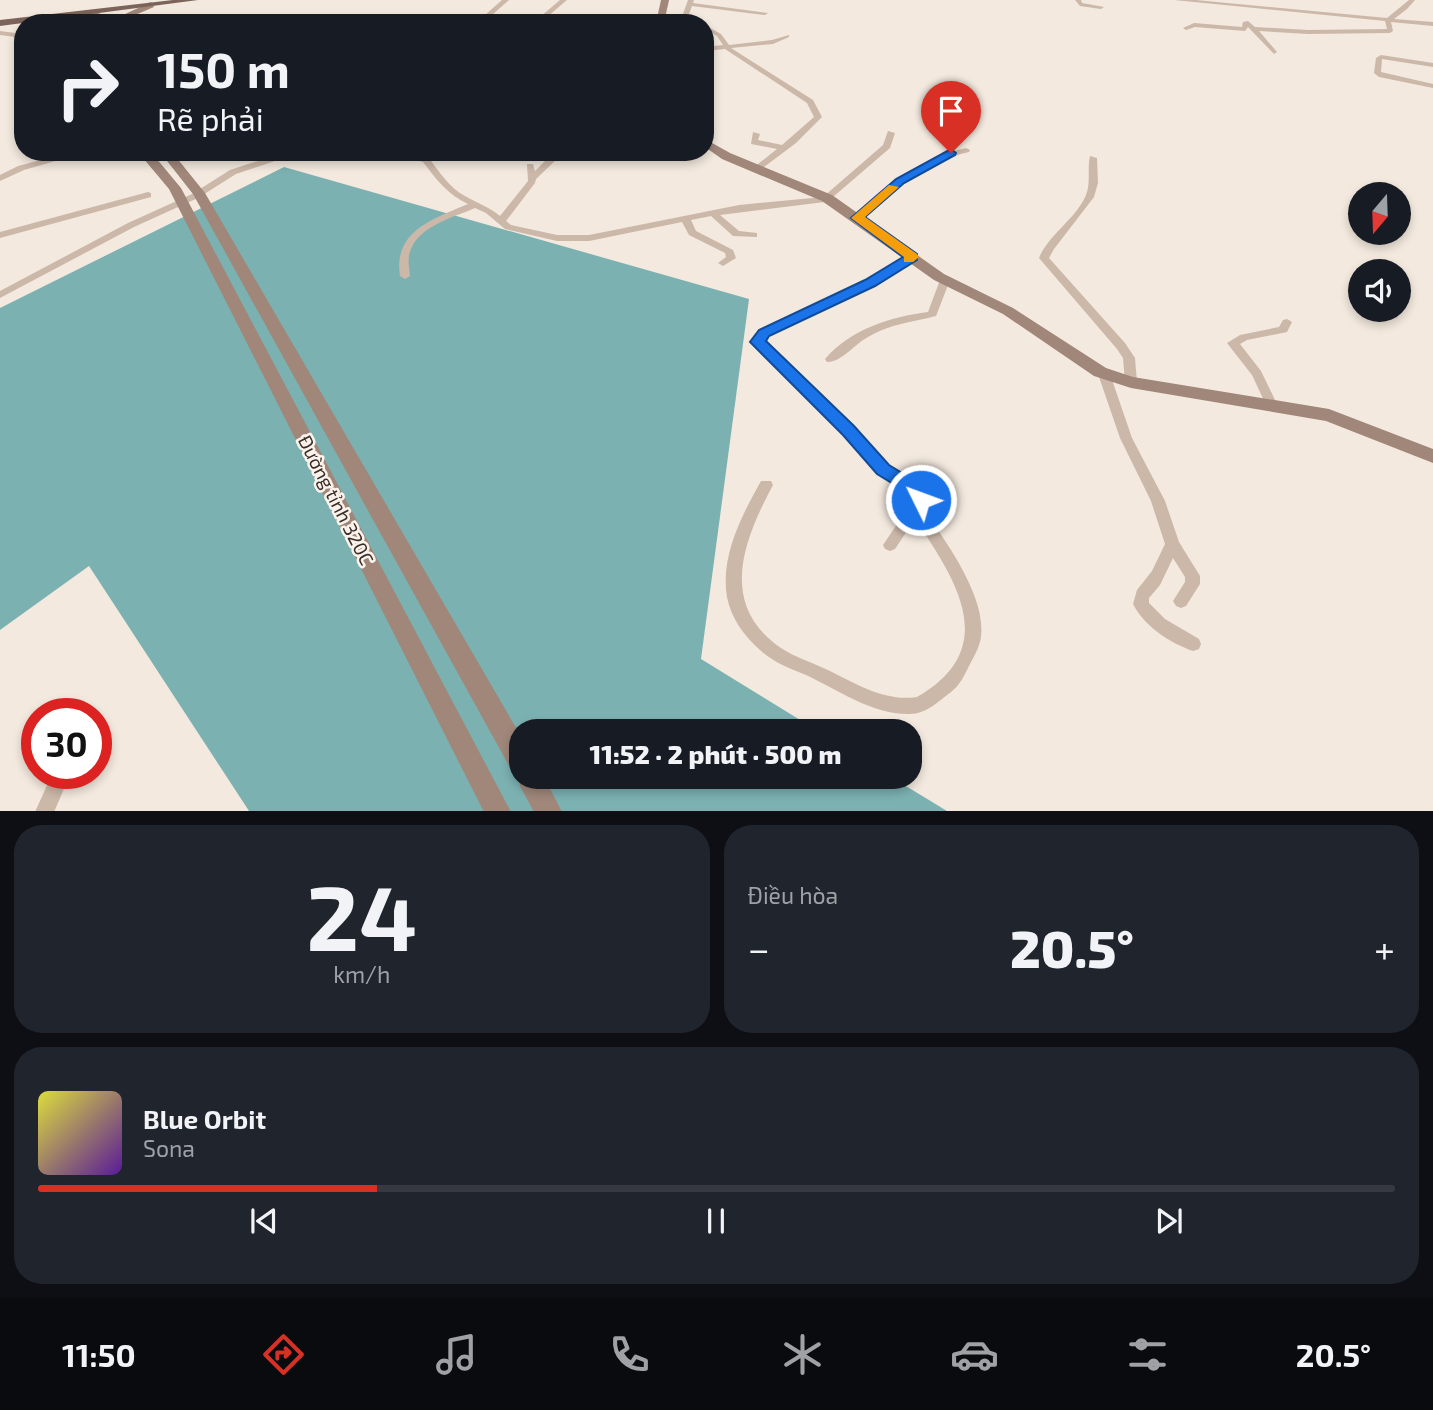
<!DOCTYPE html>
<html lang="vi">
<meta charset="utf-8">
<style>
:root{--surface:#171b24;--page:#20242c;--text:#f1f3f6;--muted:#9ea1a6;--line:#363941;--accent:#d93025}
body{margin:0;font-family:"Exo 2",sans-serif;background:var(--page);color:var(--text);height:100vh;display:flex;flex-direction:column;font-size:26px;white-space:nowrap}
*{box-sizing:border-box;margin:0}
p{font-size:23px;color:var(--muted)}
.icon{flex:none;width:38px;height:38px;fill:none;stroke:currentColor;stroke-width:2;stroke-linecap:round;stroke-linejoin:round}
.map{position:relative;height:811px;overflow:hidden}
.side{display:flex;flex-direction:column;gap:14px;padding:14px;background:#0d0f14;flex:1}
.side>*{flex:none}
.top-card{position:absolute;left:14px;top:14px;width:700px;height:147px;border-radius:28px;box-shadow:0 4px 10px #0003;background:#171b24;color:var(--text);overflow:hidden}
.needle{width:46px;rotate:199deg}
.tools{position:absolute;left:1348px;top:182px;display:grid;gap:14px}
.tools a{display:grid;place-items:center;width:63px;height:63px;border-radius:50%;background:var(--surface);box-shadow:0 4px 10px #0003;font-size:35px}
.speed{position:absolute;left:21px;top:698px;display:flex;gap:14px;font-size:35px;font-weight:700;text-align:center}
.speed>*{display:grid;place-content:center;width:91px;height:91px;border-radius:50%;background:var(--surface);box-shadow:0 4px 10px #0003;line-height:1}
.speed .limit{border:10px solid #d22;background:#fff;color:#111}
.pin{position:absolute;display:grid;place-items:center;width:60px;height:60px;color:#fff;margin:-72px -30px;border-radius:50% 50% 50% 0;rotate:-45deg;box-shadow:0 0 7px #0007}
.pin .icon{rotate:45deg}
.me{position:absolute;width:77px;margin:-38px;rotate:312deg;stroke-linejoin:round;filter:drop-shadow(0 0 5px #0008)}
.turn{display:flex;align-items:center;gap:24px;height:147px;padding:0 28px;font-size:32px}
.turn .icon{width:91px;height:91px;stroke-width:2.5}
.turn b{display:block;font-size:49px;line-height:60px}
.big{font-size:52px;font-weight:800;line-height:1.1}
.side .card{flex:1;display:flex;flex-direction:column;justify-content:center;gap:10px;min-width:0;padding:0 24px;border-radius:28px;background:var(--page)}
.side .dial{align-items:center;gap:0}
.dial b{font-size:91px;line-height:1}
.song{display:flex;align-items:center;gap:21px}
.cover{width:84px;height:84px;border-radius:10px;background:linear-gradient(135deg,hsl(60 70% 55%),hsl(270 70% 35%))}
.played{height:7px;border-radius:4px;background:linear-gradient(90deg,var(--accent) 25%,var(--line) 25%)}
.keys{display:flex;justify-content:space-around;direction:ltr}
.heat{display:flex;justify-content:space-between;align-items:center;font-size:38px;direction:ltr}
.side .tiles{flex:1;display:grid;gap:14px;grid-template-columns:1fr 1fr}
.card:last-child{grid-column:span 2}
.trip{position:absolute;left:509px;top:719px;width:413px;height:70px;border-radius:28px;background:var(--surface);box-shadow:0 4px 10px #0003;font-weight:800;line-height:70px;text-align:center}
.dock{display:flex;height:112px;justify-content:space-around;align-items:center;background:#090b0e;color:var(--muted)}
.dock .icon{width:49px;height:49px}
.dock .selected{color:var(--accent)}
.dock b{font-size:32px;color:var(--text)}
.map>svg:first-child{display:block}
.water{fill:#7cb1b2}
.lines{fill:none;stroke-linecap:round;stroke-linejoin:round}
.street{fill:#ccb8a9;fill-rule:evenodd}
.secondary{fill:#a0877a;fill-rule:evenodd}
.primary{fill:#7c645a;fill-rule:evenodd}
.route{fill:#1a73e8;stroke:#114b97;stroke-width:2}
.slow{fill:#f59e0b}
.labels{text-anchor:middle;stroke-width:5;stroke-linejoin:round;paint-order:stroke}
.street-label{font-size:19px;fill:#392e29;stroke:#fbf3eb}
</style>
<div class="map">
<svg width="1433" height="812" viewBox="0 0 1433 812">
<rect width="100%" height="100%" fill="#f3e9de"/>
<polygon class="water" points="284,167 749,299 701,659 818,731 522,732 522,777 891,777 947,811 249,811 89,566 0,630 0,308"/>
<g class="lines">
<g class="street">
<polygon points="502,0 509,0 483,23 476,23"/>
<polygon points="560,0 567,0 540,23 533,23"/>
<polygon points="688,0 694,0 693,3 768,13 765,15 692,6 689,14 699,23 692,23 683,14"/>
<polygon points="1075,0 1081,0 1082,3 1104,7 1101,9 1080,6"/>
<polygon points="1174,0 1196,0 1387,18 1409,0 1415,0 1407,9 1394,19 1433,22 1433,26 1391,22 1393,31 1390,33 1308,34 1259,31 1277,52 1274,54 1248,27 1245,31 1195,27 1186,30 1183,28 1194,23 1242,27 1243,22 1248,21 1255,27 1308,30 1387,29 1385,21"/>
<polygon points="705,25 721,34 729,45 772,40 789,35 789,37 773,44 731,48 813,100 822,117 796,143 760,170 753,168 777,149 751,144 753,132 760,134 758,140 782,145 814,117 807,103 725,49 705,51 705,47 723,45 717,36 705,30"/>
<polygon points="0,31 23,34 23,38 0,35"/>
<polygon points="1381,55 1433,63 1433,67 1382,59 1381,72 1433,84 1433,88 1379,77 1374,73 1376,58"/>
<path d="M 888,131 L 895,133 L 890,148 L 833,197 L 833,201 L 720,215 L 739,231 L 757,233 L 757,237 L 733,236 L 711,216 L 691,220 L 696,231 L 733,250 L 736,258 L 723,266 L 718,263 L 726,257 L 725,253 L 689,235 L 682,222 L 589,241 L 557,241 L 505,229 L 486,213 L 475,208 C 454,217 420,226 411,249 C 407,258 409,267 410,276 L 405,279 L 400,276 C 393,231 433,219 468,204 C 448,195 436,179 423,162 L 382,152 L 400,152 L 429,158 C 439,172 450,188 465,196 C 477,203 489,207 500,216 L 528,181 L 527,164 L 533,164 L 535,171 L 552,154 L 558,154 L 558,158 L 536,179 L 535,183 L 506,221 L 511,225 L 557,235 L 589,235 L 739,205 L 823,197 L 883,145 Z"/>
<path d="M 966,148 L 970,150 L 969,152 C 925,162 894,190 861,219 L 855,219 L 853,217 C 884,184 923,158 966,148 Z"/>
<polygon points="72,152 87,152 24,170 0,181 0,175 18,166"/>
<polygon points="285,152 315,152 284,158 236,174 198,198 134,227 0,298 0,291 128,223 192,194 230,170"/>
<path d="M 1090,156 L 1097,158 L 1098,183 L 1094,197 L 1054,249 L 1049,258 L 1125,343 L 1135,358 L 1137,382 L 1131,386 L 1125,382 L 1123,358 L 1117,349 L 1039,258 C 1049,234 1076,219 1086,195 C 1091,183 1087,168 1090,156 Z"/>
<polygon points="148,192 151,193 151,197 0,238 0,232"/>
<path d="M 912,254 L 917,257 L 915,259 L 874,285 L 768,335 L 764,341 L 852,427 L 888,466 L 925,490 L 928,500 L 923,508 C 945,541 990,600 980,642 C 978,650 973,658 969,666 C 964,676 960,685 951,692 C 939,701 926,714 910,714 C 873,715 838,690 806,675 C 789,668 774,663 760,650 C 744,636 731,618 727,597 C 720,556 742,515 761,481 L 771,481 L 773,485 C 743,541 718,605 781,648 C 796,658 814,663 830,671 C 856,684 886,702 917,697 C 1002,648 956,580 915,519 L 895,549 L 890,551 L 885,549 L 883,545 L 914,499 L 914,497 L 878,474 L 844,433 L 752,342 L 760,331 L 866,281 Z"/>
<path d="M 945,277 L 950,280 L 936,316 C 908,323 888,324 863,340 C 853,347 839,363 827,362 L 825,359 C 851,329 890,317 928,312 L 940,280 Z"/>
<polygon points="1287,319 1292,322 1287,332 1247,340 1240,344 1261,371 1277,404 1271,408 1267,407 1252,375 1227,343 1240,335 1279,327 1283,320"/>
<path d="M 1104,370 L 1110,374 L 1132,438 L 1165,501 L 1179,542 L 1200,576 L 1200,584 L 1186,606 L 1181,608 L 1176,606 L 1173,601 L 1185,582 L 1185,577 L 1173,558 L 1160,585 L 1149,598 L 1149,603 L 1165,619 L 1199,639 L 1201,644 L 1199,649 L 1193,651 C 1170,643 1144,626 1133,604 L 1137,590 L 1152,571 L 1165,544 L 1151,501 L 1120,438 L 1098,374 Z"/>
<polygon points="50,774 68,774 67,782 54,812 35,812 49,781"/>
</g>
<g class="secondary">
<polygon points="661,0 669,0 664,23 656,23"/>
<polygon points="151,2 154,7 128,18 121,16"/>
<polygon points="86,10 109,16 110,18 106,21 83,15"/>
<polygon points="705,139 730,153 832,195 944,274 1013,308 1106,368 1133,377 1329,409 1433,449 1433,463 1326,421 1131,388 1094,376 1003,314 934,280 822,201 722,159 705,147"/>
<polygon points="138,152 151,152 181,188 511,812 484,812 169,189"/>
<polygon points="160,152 172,152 205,193 522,738 522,777 544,777 562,812 534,812 520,786 517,775 513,773 193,194"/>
</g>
<polygon class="primary" points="173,0 198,0 0,26 0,20"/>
</g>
<polygon class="route" points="951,149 956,153 955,155 904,183 865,217 917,254 917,260 875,286 769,336 766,341 854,426 889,465 920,484 930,500 927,505 915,505 908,493 877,474 843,435 750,342 759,330 865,280 903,257 851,218 896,179"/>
<polygon class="slow" points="889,185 899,187 865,217 917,254 919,257 913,262 904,262 904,257 851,218"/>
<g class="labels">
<g class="street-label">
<text transform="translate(336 500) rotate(63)" y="7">Đường tỉnh 320C</text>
</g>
</g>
</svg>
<div class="tools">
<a><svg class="needle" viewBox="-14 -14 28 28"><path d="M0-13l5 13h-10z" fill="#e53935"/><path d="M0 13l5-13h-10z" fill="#9ea1a6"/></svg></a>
<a><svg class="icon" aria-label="sound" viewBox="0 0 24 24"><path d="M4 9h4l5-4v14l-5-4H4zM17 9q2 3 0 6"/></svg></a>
</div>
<div class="speed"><div class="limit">30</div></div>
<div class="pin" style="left:951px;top:153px;background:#d93025"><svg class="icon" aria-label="arrive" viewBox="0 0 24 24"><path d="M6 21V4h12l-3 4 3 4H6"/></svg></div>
<svg class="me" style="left:921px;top:500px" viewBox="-20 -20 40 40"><circle r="17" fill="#1a73e8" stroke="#fff" stroke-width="3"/><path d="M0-11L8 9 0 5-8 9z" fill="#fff"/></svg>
<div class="trip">11:52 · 2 phút · 500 m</div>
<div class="top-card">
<div class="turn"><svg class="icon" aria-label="right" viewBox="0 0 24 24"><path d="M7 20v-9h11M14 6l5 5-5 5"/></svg><div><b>150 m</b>Rẽ phải</div></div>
</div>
</div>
<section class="side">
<div class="tiles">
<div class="card dial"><b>24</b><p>km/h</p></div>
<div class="card"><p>Điều hòa</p>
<div class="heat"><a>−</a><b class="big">20.5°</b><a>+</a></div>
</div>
<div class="card">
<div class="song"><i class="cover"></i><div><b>Blue Orbit</b><p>Sona</p></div></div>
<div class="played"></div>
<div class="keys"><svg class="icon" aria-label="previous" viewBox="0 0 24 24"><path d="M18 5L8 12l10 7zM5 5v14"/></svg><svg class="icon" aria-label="pause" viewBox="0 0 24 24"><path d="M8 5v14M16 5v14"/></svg><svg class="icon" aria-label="next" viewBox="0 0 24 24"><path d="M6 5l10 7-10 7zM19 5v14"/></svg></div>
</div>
</div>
</section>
<nav class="dock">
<b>11:50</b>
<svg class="icon selected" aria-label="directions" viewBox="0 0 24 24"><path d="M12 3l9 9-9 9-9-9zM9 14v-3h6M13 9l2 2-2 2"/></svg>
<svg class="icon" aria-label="music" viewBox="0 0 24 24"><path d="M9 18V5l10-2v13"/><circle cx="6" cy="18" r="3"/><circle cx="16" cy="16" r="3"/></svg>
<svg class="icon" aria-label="phone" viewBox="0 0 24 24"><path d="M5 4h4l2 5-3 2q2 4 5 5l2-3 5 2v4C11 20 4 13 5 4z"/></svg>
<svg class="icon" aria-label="climate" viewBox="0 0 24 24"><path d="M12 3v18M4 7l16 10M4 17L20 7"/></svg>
<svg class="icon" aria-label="car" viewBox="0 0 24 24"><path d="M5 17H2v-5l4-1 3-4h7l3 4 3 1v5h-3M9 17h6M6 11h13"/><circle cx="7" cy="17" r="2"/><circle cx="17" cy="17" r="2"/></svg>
<svg class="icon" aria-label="filters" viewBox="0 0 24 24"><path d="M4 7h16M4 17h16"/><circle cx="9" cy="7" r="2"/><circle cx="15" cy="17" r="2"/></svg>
<b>20.5°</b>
</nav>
